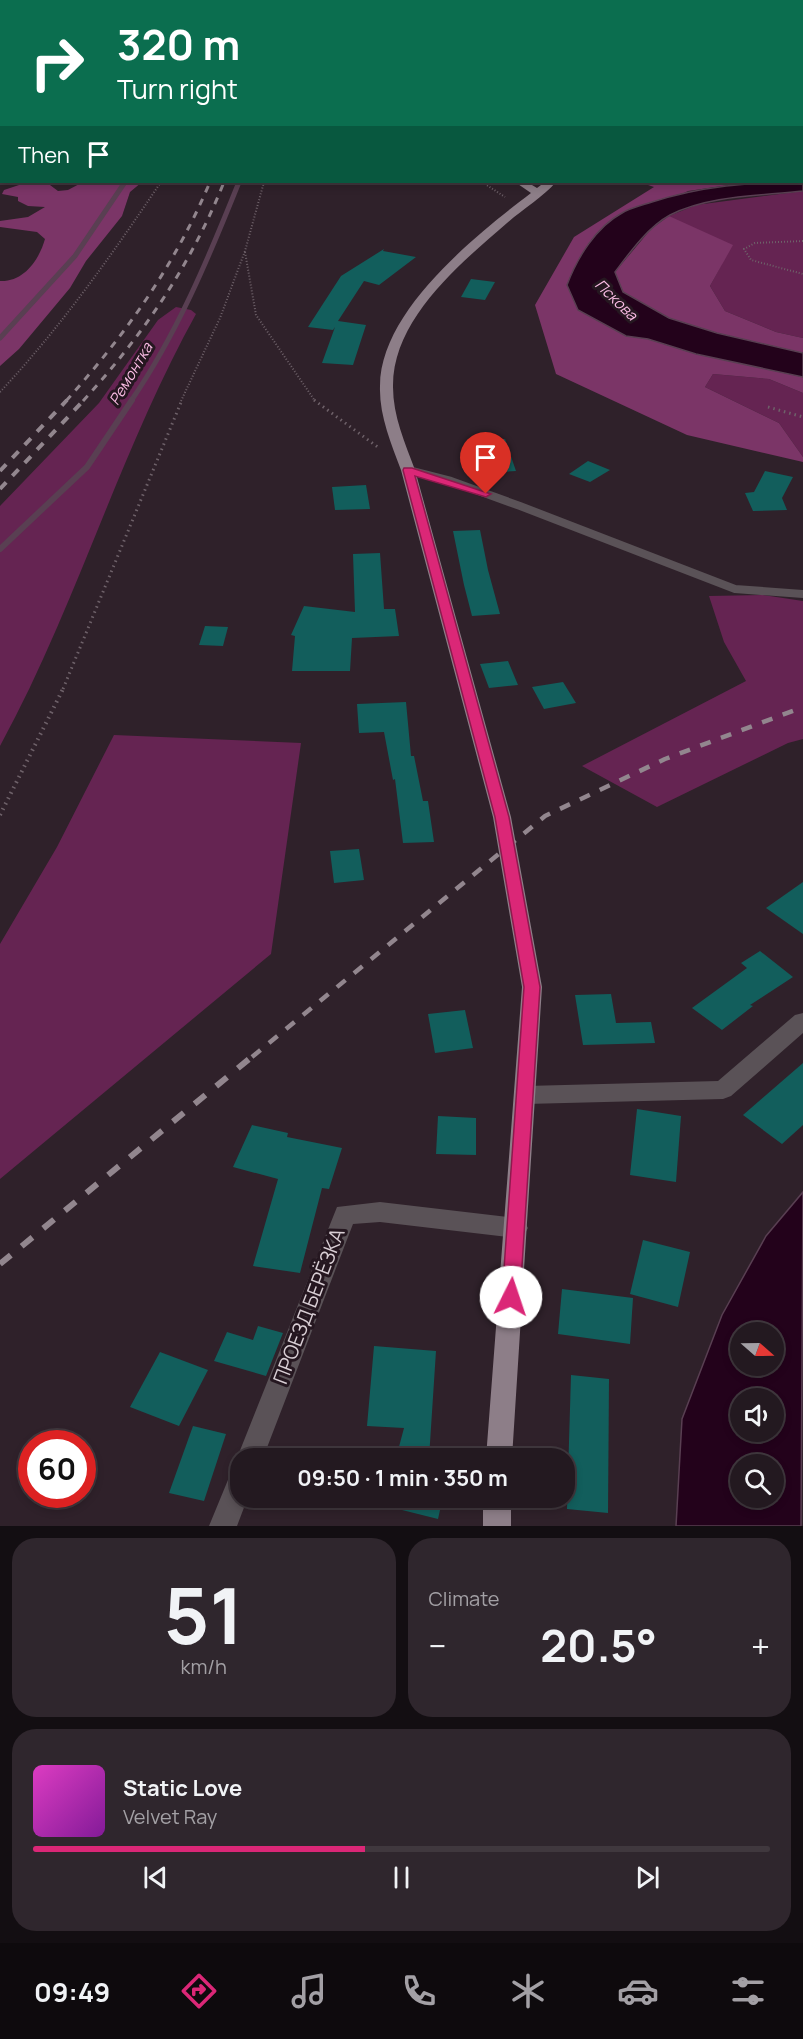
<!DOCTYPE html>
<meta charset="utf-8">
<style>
:root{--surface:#231920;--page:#2f262d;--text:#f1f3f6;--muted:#a3a0a5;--line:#40383e;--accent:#db2777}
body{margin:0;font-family:Manrope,sans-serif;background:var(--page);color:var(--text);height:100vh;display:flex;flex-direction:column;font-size:22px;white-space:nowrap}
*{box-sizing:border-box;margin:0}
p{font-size:20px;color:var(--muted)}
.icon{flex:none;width:33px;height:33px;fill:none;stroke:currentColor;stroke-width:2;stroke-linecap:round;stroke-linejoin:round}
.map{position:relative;height:1526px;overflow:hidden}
.sheet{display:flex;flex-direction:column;gap:12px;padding:12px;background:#130e12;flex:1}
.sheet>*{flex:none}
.top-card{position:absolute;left:0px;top:0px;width:804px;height:183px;box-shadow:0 3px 9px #0003,0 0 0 2px var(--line);background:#0b6e4f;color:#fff;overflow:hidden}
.needle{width:39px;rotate:110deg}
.fabs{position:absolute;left:730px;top:1322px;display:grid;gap:12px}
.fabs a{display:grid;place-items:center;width:54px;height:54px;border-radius:50%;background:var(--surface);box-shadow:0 3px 9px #0003,0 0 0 2px var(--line);font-size:30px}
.speed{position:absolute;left:18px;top:1430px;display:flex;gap:12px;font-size:30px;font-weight:700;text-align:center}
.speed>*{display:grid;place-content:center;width:78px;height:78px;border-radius:50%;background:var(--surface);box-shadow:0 3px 9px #0003,0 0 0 2px var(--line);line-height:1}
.speed .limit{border:9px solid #d22;background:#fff;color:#111}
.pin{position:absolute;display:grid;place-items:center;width:51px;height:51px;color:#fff;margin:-62px -26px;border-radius:50% 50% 50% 0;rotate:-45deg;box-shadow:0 0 6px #0007}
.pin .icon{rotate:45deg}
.me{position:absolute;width:66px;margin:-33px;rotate:4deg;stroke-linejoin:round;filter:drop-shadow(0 0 4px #0008)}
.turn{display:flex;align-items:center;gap:21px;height:126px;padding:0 18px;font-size:27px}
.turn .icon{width:78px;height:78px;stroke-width:2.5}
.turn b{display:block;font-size:42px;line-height:51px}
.then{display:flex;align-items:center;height:57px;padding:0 18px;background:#0003;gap:12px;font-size:22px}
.big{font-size:45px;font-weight:700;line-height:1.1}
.sheet .widget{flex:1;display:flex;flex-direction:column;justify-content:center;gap:9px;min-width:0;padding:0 21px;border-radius:24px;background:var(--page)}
.sheet .dial{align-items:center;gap:0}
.dial b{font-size:78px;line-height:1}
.song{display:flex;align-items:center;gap:18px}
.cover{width:72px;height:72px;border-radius:9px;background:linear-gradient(135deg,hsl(310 70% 55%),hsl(290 70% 35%))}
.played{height:6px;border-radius:3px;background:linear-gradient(90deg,var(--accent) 45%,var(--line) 45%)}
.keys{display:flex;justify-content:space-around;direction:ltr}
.heat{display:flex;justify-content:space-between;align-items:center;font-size:33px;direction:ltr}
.sheet .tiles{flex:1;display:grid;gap:12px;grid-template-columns:1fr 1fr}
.widget:last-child{grid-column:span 2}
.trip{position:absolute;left:230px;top:1448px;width:345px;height:60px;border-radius:24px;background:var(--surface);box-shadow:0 3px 9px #0003,0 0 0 2px var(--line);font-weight:700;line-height:60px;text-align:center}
.dock{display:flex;height:96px;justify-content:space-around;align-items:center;background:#0e0a0d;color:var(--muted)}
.dock .icon{width:42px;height:42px}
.dock .selected{color:var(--accent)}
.dock b{font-size:27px;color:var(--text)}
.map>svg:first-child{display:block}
.green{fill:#652452}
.forest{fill:#7b3567}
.water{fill:#23021b;stroke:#593f52;stroke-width:1.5;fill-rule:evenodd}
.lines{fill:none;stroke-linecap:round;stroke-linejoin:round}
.stream-far1{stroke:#593f52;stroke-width:5}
.stream{stroke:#593f52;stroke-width:6}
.building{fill:#125e5c}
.path-far2{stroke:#6e6169;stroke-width:2;stroke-dasharray:1 2;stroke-linecap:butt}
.path-far1{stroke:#6e6169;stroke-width:3;stroke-dasharray:1.5 4;stroke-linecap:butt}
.path{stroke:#6e6169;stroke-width:4;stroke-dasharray:1.5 4.5;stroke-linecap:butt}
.lane-far1{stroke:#5a5257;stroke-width:4.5}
.lane{stroke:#5a5257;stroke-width:8}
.street{fill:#5a5257;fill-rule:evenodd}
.secondary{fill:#776b72;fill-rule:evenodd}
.primary{fill:#8d7e88;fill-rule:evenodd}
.rail-far3{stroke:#92868e;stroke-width:3;stroke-dasharray:7 7;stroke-linecap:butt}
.rail-far2{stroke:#92868e;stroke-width:4;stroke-dasharray:9 9;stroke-linecap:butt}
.rail-far1{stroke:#92868e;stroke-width:4.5;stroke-dasharray:11 11;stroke-linecap:butt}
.rail{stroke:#92868e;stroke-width:6;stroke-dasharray:14 14;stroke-linecap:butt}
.route{fill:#db2777;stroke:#8e194d;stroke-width:1.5}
.labels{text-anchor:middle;stroke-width:6;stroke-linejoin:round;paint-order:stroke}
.far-water-label{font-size:15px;font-style:italic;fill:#fabce4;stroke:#251720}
.near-street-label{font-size:20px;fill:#d8ced4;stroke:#251720}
</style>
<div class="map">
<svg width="803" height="1526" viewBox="0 0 803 1526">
<rect width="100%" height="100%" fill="#2f212a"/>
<g class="green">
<polygon points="803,191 803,338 776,332 725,311 710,286 722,264 669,216 696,205"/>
<path d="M 176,307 L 191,310 L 196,314 C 119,453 76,607 0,746 L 0,506 L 99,403 L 158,320 Z"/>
<polygon points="713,374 769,379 803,393 803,457 779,423 705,387"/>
<polygon points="763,595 803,601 803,739 788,743 657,807 582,766 746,681 724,642 709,596"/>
<polygon points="114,735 301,743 271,954 0,1179 0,944 57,847"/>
</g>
<g class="forest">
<path d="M 28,182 L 46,182 L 58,191 L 68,190 L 83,182 L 142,182 L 130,192 L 122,216 L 86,261 L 70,288 L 19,349 L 0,366 L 0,281 C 24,282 39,260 45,239 L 37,232 L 0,227 L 0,221 L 28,217 L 45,207 L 28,206 L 18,201 L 18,197 L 2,194 L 4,190 Z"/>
<polygon points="639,182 750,182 688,191 591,240 626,336 648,339 696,354 803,377 803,393 769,379 713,374 705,387 779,423 803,457 803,462 687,435 556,374 535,305 574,237 654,187"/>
<polygon points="669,216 733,245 710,286 725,311 776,332 803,338 803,353 717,333 669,318 623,292 615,272 651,229"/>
</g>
<g class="water">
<path d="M 803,174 L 803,191 C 760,196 709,195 670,215 C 648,227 630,252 615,272 L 623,292 L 669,318 L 717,333 L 803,353 L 803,377 L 696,354 L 648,339 L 626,336 L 578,310 L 567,285 C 577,258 596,227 622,213 C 630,208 643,205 652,202 C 702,186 750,182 802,182 Z"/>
<path d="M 803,1192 L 801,1526 L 676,1526 L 682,1419 L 722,1315 L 766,1236 ZM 741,1332 L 774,1332 L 774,1365 L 741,1365 ZM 741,1398 L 774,1398 L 774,1431 L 741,1431 ZM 741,1464 L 774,1464 L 774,1497 L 741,1497 Z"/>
</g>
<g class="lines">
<g class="stream-far1">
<polyline points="0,338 75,256 125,182"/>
<path d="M 131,401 C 177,334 209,257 239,182"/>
</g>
<polyline class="stream" points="0,549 87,467 132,400"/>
</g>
<g class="building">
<polygon points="384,249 383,251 416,257 379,285 364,281 338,321 366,325 353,365 322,363 335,327 333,330 308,327 341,276"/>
<polygon points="471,279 495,282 485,300 461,297"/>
<polygon points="505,439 516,471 486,473 475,441"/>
<polygon points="588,461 610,470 590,482 569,474"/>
<polygon points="765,471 793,477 782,498 787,510 753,511 745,493 754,492"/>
<polygon points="366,485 370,509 335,510 332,487"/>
<polygon points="480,530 488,570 500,614 472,616 464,585 453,531"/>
<polygon points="380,553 384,609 395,609 399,636 352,638 350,671 292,671 295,636 291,635 304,606 355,612 353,554"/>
<polygon points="205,626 228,627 223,646 199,645"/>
<polygon points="508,661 518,685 489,688 480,664"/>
<polygon points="563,682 576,703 544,709 532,687"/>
<polygon points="406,702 411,756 414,756 423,801 428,801 434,842 403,843 395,779 393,780 384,732 359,733 357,704"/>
<polygon points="359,849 364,880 334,883 330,851"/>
<polygon points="803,882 803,934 766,908"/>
<polygon points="760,951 793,977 750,1005 753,1006 722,1030 692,1008 747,968 741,963"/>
<polygon points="611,994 616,1023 651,1022 655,1043 583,1045 575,995"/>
<polygon points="465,1010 473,1048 435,1053 428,1014"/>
<polygon points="803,1063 803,1125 782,1144 743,1115"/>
<polygon points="637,1109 681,1116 676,1182 630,1175"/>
<polygon points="438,1116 476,1118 476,1155 436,1154"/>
<polygon points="252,1125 288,1133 287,1137 342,1148 329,1189 322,1188 300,1273 253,1266 278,1179 233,1167"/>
<polygon points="643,1240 690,1252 678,1307 630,1294"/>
<polygon points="562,1289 633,1298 630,1344 558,1334"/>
<polygon points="258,1326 283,1333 266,1376 214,1361 227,1332 253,1340"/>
<polygon points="374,1346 436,1351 429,1458 396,1458 404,1428 367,1426"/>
<polygon points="160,1352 208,1370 179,1426 130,1407"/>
<polygon points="571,1375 609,1379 608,1513 567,1509"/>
<polygon points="193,1426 226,1434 204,1501 169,1493"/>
<polygon points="379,1497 443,1497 438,1519 378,1504"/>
</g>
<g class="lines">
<g class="path-far2">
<polyline points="482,182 505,197"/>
<polyline points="803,241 755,243 744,249 751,260 803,274"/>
<polyline points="245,252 256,315 315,401"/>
<path d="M 0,392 C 61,327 111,256 161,182"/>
<polyline points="181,401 220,318 245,251 264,182"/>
</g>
<g class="path-far1">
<polyline points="314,400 379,448"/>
<polyline points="768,407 803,417"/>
<polyline points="63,689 182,400"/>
</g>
<polyline class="path" points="0,815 64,687"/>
<g class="lane-far1">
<polyline points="443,0 445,2"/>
<polyline points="379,2 388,0"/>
<polyline points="709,2 714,0"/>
</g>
<polyline class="lane" points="408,470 451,481 520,506 735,589 803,594"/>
<g class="street">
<rect x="802" y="110" width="1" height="6"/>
<polygon points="803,1013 803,1033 731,1096 723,1099 526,1104 518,1101 515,1095 518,1089 526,1086 718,1081 795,1015"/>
<polygon points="380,1202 516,1218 524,1221 528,1228 524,1235 516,1238 380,1222 353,1224 263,1458 240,1458 240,1466 237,1458 337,1207"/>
<polygon points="240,1471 240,1497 248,1497 237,1526 209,1526 230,1475"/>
</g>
<polygon class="secondary" points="803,15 803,21 802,21 802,16"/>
<g class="primary">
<polygon points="270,0 278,0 279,2 271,2"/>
<path d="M 515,182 L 527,182 L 537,188 L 545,182 L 556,182 C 543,197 523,209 507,223 C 461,263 392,319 393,387 C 393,416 405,443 415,470 L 511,817 L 542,987 L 512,1458 L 486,1458 L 522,987 L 493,817 L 401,470 C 391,443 379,415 380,386 C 380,311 476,235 531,193 Z"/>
<rect x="483" y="1497" width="28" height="29"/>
</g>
<g class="rail-far3">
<path d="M 66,401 C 126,334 175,265 210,182"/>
<path d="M 83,401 C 143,335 191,265 224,182"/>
</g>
<g class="rail-far2">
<polyline points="0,471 67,400"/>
<polyline points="0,489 84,400"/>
</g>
<polyline class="rail-far1" points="252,1057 545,816 665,759 803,707"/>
<polyline class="rail" points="0,1264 254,1055"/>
</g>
<polygon class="route" points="404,468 412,468 491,494 486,497 415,476 509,817 540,987 520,1297 518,1303 511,1305 504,1303 502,1297 524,987 495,817 403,470"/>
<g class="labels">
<g class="far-water-label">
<text transform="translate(616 300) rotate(44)" y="5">Пскова</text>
<text transform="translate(131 374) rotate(-59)" y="5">Ремонтка</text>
</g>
<g class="near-street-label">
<text transform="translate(309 1306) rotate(-69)" y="7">ПРОЕЗД БЕРЁЗКА</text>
</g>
</g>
</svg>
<div class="fabs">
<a><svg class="needle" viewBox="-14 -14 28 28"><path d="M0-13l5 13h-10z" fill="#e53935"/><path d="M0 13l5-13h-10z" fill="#a3a0a5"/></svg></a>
<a><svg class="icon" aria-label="sound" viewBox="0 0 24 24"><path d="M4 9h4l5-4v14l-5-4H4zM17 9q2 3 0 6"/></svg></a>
<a><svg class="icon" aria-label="search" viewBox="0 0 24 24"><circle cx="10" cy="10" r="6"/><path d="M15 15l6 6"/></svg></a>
</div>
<div class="speed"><div class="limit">60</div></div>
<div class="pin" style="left:486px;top:494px;background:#d93025"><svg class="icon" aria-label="arrive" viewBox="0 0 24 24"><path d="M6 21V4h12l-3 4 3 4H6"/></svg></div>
<svg class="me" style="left:511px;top:1297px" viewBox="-20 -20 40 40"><circle r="19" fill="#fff"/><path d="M0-13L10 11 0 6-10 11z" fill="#db2777"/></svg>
<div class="trip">09:50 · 1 min · 350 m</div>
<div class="top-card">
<div class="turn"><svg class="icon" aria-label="right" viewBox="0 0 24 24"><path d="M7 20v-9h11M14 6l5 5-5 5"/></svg><div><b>320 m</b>Turn right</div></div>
<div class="then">Then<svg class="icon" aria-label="arrive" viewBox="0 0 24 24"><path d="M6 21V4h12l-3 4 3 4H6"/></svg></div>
</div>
</div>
<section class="sheet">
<div class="tiles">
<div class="widget dial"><b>51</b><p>km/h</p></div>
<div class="widget"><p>Climate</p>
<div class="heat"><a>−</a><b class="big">20.5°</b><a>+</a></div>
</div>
<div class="widget">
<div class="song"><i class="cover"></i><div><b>Static Love</b><p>Velvet Ray</p></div></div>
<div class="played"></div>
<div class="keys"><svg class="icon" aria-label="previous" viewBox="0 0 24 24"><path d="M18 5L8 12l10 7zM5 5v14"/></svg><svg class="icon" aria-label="pause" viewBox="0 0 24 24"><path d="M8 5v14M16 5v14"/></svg><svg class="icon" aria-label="next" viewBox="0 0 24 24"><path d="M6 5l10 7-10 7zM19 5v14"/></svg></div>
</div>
</div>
</section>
<nav class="dock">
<b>09:49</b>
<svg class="icon selected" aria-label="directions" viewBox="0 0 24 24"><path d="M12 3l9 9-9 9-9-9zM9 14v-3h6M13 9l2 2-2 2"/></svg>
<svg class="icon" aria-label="music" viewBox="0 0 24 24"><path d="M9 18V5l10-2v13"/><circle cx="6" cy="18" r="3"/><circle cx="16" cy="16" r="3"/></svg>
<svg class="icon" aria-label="phone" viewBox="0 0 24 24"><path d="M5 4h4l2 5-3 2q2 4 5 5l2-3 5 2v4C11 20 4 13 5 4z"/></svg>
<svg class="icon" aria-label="climate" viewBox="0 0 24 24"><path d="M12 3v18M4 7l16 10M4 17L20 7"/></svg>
<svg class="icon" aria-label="car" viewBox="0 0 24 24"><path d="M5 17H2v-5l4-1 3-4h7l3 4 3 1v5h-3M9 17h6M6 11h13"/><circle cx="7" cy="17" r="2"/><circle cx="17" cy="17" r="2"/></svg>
<svg class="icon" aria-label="filters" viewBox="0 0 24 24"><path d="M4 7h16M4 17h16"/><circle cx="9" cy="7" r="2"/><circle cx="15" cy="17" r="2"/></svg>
</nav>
